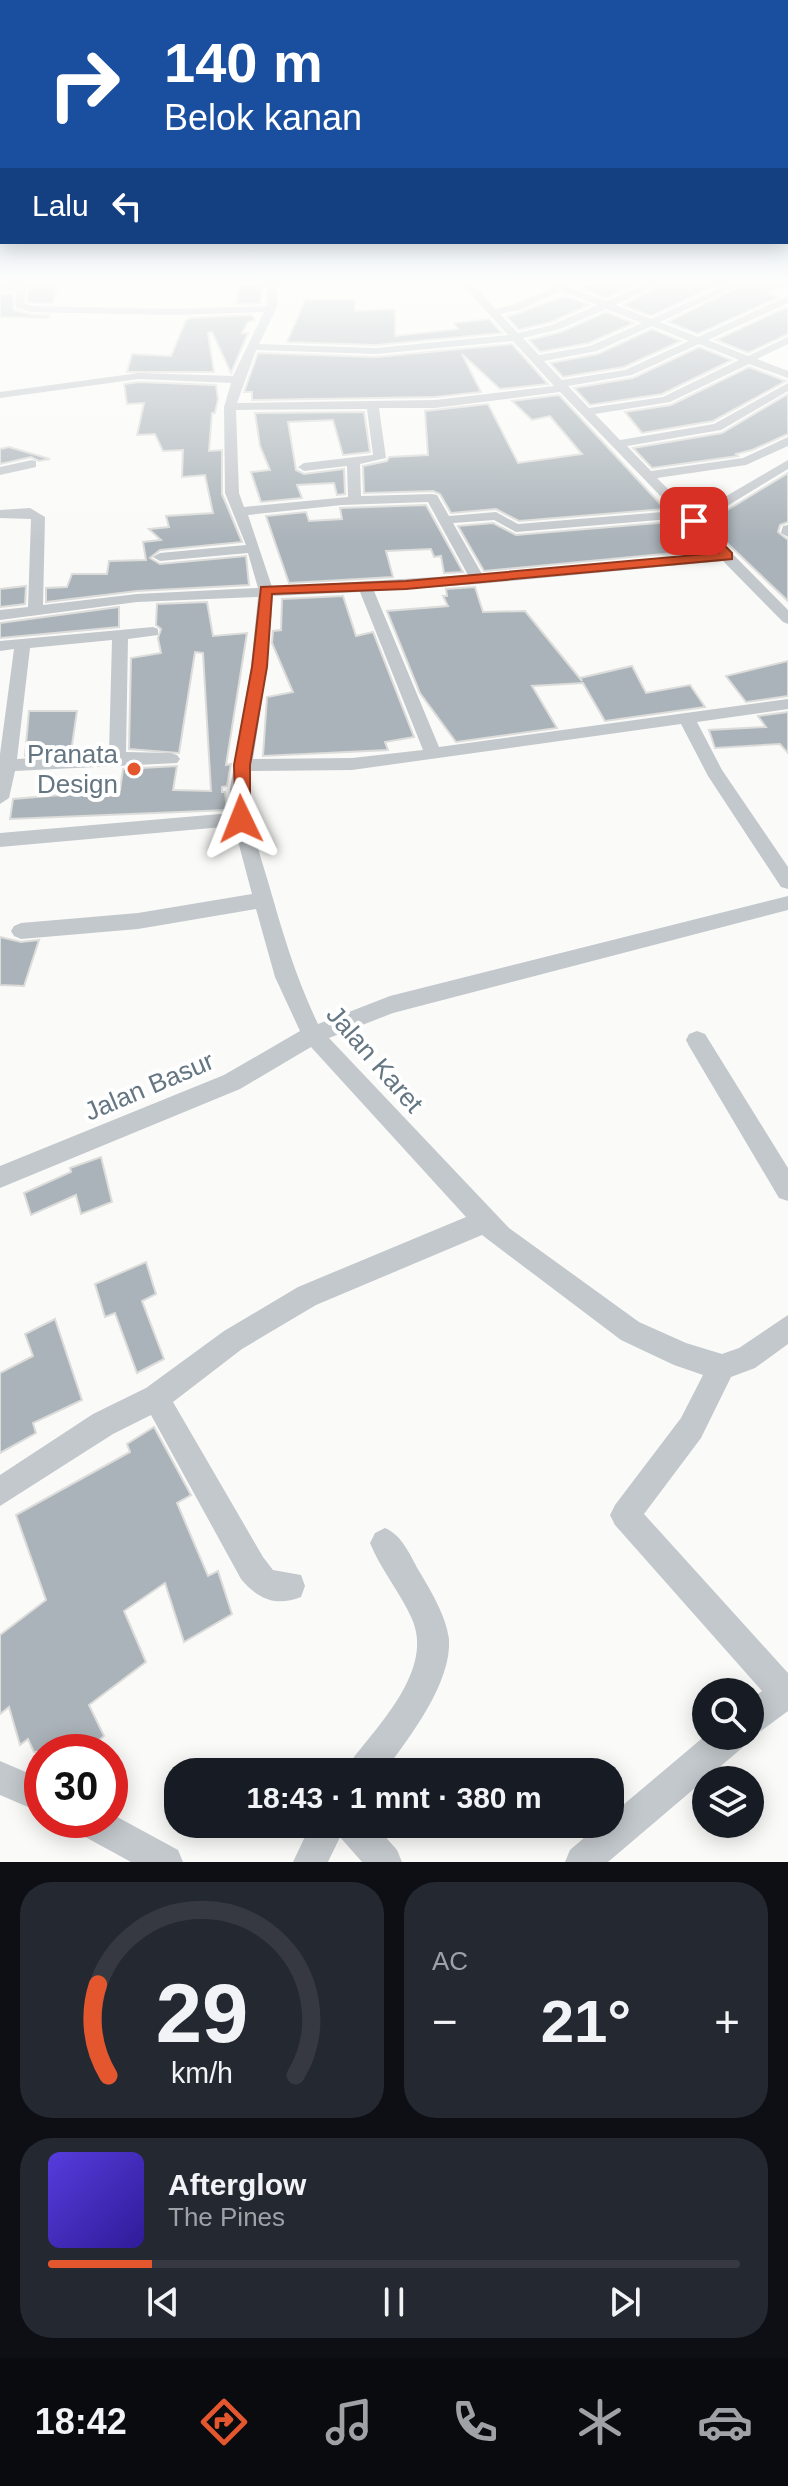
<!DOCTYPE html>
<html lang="id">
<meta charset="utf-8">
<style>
:root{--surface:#171b24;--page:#242831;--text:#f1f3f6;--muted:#9ea1a6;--line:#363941;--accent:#e4572e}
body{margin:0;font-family:Helvetica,sans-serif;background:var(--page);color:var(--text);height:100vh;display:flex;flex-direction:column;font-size:30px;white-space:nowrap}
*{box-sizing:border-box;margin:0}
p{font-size:26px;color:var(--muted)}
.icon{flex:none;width:44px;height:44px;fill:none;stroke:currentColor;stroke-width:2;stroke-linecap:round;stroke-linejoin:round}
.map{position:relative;height:1862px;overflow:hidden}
.panel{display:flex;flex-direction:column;gap:20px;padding:20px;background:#0d0f14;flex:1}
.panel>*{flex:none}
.top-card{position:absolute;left:0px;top:0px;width:788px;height:244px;box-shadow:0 4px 20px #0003;background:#1a4fa0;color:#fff;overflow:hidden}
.tools{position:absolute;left:692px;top:1678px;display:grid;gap:16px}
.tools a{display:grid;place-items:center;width:72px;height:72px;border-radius:50%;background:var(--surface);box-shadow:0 4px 20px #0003;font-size:40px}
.speed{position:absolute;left:24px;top:1734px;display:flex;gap:16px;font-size:40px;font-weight:700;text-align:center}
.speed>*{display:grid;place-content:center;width:104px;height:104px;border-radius:50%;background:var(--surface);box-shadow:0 4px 20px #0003;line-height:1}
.speed .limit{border:12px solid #d22;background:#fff;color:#111}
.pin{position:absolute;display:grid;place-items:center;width:68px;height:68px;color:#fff;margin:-34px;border-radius:16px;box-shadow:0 4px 12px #0006}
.me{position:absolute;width:88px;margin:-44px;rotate:358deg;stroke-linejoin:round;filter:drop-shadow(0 0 6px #0008)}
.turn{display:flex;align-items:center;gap:28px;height:168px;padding:0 32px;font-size:36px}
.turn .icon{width:104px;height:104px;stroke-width:2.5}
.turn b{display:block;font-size:56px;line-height:68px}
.then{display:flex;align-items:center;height:76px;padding:0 32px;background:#0003;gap:16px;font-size:30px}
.big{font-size:60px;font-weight:800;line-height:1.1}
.panel .widget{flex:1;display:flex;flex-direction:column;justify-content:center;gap:12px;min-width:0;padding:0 28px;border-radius:32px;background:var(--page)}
.panel .dial{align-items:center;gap:0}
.dial svg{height:208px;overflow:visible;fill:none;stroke:var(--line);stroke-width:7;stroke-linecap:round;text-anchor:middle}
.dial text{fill:var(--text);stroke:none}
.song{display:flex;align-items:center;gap:24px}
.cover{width:96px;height:96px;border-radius:12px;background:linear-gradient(135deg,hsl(250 70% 55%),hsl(250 70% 35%))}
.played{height:8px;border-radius:4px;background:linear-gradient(90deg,var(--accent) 15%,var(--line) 15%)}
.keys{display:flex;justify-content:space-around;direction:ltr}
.heat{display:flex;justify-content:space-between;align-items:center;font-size:44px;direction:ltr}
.panel .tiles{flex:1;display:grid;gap:20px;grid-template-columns:1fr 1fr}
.widget:last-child{grid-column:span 2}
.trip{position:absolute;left:164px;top:1758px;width:460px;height:80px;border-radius:32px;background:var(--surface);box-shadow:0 4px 20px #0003;font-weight:800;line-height:80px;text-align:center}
.menu{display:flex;height:128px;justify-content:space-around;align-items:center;background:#090b0e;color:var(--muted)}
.menu .icon{width:56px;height:56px}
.menu .on{color:var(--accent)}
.menu b{font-size:36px;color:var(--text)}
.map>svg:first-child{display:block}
.building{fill:#aab3b9;stroke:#dcdcda;stroke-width:2}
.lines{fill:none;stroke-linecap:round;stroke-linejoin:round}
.minor{fill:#c3c8cc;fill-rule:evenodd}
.route{fill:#e4572e;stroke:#94391e;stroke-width:2}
.poi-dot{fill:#e4572e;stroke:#fff;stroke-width:3}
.labels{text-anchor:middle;stroke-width:8;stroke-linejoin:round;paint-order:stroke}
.poi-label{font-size:26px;fill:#657683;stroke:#fff;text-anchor:end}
.street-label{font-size:26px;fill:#657683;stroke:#fff}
</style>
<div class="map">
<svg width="788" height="1862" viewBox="0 0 788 1862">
<rect width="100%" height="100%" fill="#fafaf8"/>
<g class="building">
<polygon points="0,281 53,281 52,286 58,286 53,303 33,303 27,301 28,284"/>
<polygon points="598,281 644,281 606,298 579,288"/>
<polygon points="669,281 726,281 651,316 623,305"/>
<polygon points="750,281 788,281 788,284 767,293 779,297 698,334 668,322"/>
<polygon points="239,284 263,284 260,303 236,304"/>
<polygon points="0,294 13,294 14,310 31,315 50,315 49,318 0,317"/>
<polygon points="566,296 589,305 551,322 519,330 507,317"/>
<polygon points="305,300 355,300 355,311 395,309 395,336 458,329 454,323 489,319 502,333 376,345 287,342"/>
<polygon points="785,308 788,309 788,334 748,353 716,340"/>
<polygon points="606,312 634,323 589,343 540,352 529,340 561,332"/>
<polygon points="252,315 255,320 248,322 242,333 248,333 231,373 212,332 208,333 214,372 127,372 132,354 171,356 186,320 190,318"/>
<polygon points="652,329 681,341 624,367 563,377 550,363 598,354"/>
<polygon points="512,344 548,384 500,389 462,354 481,392 435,397 252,400 252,392 244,392 258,353 376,357"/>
<polygon points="699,347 732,360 662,394 590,405 574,388 633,378"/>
<polygon points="749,367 786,381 713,421 642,433 625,412 671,405"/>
<polygon points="139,382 216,385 218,399 215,413 212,413 209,451 222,450 222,494 242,542 160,550 150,558 160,564 246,556 249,585 137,591 46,602 46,588 67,587 72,574 107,574 109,561 146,560 143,542 161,540 149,529 169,527 166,516 213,513 205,475 182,477 183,450 163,451 155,434 137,435 144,403 127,404 124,384"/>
<polygon points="788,394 788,434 752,450 736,454 738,456 652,468 633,448 722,433"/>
<polygon points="559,395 665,509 519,521 496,509 451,513 440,494 433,491 364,493 363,466 387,461 389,457 428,455 425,411 488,404 518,463 582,454 550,416 532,420 512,401"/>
<polygon points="364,412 370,452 343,455 333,420 288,422 296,470 304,474 344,469 345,494 337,495 334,483 297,485 302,498 261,502 251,472 270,470 260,446 255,413"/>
<polygon points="9,447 50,459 39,461 31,457 0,464 0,449"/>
<polygon points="788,473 788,522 780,525 778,532 788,540 788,601 706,523"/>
<polygon points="426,505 463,572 444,573 441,556 434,557 431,549 386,551 393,577 289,583 266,516 306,512 309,521 342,519 340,508"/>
<polygon points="681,521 696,537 687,539 695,551 484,571 458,526 493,523 516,535"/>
<polygon points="26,586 25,604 0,607 0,589"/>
<polygon points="475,587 483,612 525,611 582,681 580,678 632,666 646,693 690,685 705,707 605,721 583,683 532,686 557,728 456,742 420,693 387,611 448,606 443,596 447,596 446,589"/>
<polygon points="343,596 356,636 373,632 414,737 385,742 388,750 263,756 267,697 293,692 272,643 273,631 281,630 282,599"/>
<polygon points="207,602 213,636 247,633 226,765 231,764 227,786 222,787 222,792 225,792 227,810 10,819 13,799 120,790 123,769 177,766 173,790 211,791 203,653 195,652 179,753 129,749 131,658 161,653 158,638 161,629 156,625 157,604"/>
<polygon points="119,607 119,627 0,638 0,623"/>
<polygon points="788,661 788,696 746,702 726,676"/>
<polygon points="29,711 77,711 71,752 25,756"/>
<polygon points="788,712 788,753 780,744 715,748 709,730 766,727 758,716"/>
<polygon points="0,937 21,942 39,940 24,986 0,985"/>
<polygon points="101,1157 112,1202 81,1214 76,1195 31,1215 24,1193 71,1172 70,1168"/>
<polygon points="146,1262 156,1294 142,1301 164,1359 137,1373 115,1313 105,1317 95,1284"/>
<polygon points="55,1319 82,1400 33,1423 36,1433 0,1453 0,1373 33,1356 25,1334"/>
<polygon points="154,1427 191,1495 177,1503 208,1576 218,1571 232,1614 184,1642 165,1583 124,1611 146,1662 89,1705 104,1736 85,1752 34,1752 28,1739 20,1745 9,1707 0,1714 0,1635 46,1600 16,1515 130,1452 127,1444"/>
</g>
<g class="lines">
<g class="minor">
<path d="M 267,281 L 277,281 L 277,307 L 259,344 L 376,348 L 508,335 L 459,281 L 470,281 L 495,309 L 512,305 L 553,288 L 539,281 L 569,284 L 569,287 L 606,301 L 652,281 L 666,281 L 615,305 L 651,319 L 734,281 L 747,281 L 660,322 L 698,337 L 788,296 L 788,303 L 708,340 L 748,356 L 788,337 L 788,344 L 757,359 L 788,371 L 788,378 L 749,364 L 670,402 L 595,414 L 620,440 L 714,424 L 788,383 L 788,391 L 721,430 L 627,446 L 651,471 L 743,458 L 788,437 L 788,446 L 746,465 L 657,478 L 694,515 L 788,460 L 788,469 L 701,522 L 788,610 L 788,624 L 783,622 L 723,561 L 478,584 L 374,591 L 439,747 L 788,699 L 788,709 L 697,722 L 722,770 L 788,867 L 788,889 L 781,887 L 708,776 L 681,724 L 352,770 L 251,771 C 244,811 258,847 269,885 C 283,934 296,978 318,1024 L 390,996 L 788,896 L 788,910 L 393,1013 L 329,1038 L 509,1228 L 639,1322 L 686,1343 L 722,1354 L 739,1348 L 788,1315 L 788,1344 L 755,1368 L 731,1377 L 701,1438 L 644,1514 L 788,1673 L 788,1711 L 761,1731 L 750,1736 L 750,1700 L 762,1691 L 615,1525 L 610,1515 L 615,1505 L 681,1418 L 703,1375 L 674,1365 L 621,1340 L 482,1235 L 316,1305 L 242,1349 L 173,1402 L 263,1557 L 273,1570 L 301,1575 L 305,1586 L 301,1597 C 275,1607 258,1599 241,1579 L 151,1415 L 113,1434 L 0,1506 L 0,1475 L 93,1414 L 146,1388 L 224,1331 L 298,1287 L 466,1217 L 311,1047 L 240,1089 L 0,1188 L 0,1166 L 224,1075 L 300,1031 L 275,977 L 256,909 L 138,929 L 21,939 L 14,936 L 11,931 L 14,926 L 21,923 L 138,913 L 252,894 L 234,826 L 0,847 L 0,833 L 232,813 L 230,789 L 251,667 L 258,597 L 137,602 L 0,620 L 0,610 L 28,607 L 31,519 L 0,518 L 0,510 L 30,508 L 45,517 L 43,605 L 137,594 L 258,588 L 248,553 L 160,561 L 153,557 L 160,553 L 246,545 L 225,493 L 224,407 L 231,383 L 139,379 L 0,398 L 0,392 L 139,373 L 233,376 L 264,312 L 176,315 L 31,312 L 15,307 L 16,291 L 0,291 L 0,285 L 26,286 L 24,303 L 32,306 L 176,309 L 267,306 ZM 561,291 L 597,305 L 552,325 L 518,333 L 500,314 L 519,310 ZM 606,309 L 642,323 L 590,346 L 539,355 L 523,338 L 560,329 ZM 652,326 L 689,341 L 625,370 L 562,380 L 544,361 L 597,351 ZM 513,341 L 554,386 L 435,400 L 237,403 L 256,350 L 376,354 ZM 699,344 L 739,360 L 663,397 L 589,408 L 568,386 L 632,375 ZM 560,392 L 675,511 L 518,524 L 496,512 L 449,516 L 437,495 L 432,494 L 361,496 L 360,464 L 386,458 L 379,408 L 435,408 ZM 367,409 L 373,455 L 304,463 L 298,467 L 304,471 L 347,466 L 348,497 L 244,507 L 239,493 L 236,410 ZM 428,502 L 468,575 L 272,587 L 248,515 L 342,505 ZM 682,518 L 716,553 L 482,574 L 453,523 L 494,520 L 516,532 ZM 360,592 L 423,750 L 352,758 L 253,759 L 267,667 L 273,596 Z"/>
<polygon points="32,460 36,461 36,467 0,475 0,467"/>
<polygon points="788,525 788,537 781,533 783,526"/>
<path d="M 153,627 L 158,629 L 158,635 L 128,639 L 126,752 L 171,753 L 177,755 L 180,759 L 177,763 L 15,771 L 9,798 L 0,804 L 0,754 L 14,649 L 0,651 L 0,641 ZM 112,640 L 109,753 L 17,759 L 30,648 Z"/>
<polygon points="697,1031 705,1034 788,1168 788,1201 779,1198 689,1046 686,1040 689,1034"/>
<path d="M 385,1528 C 402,1535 410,1555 419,1571 C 431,1591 446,1616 449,1639 C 452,1683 409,1738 384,1772 L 347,1772 L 352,1760 C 380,1723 434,1669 412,1619 C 400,1592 381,1570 370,1543 L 375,1533 Z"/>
<polygon points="706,1735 746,1736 742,1748 608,1862 565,1862 570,1850 600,1824 610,1824 610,1816"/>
<polygon points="0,1761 42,1779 42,1813 0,1795"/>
<polygon points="110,1813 178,1850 183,1862 131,1862 76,1832 71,1820 110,1820"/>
<polygon points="311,1824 374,1824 397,1850 402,1862 362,1862 340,1837 328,1862 293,1862"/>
</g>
</g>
<linearGradient id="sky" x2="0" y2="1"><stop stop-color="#96bcdc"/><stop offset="0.52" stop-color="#fdfdfc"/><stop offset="1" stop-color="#fdfdfc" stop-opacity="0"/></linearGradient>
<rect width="788" height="542" fill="url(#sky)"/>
<polygon class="route" points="690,518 698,518 732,553 732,559 406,589 272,594 267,667 250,765 250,819 241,824 236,823 234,765 252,667 261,587 406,581 718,553 690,523"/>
<circle class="poi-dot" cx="134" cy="769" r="8"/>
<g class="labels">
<g class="poi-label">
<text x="118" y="763">Pranata<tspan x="118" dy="30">Design</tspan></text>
</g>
<g class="street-label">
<text transform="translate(375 1059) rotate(49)" y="9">Jalan Karet</text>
<text transform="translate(149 1086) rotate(-23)" y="9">Jalan Basur</text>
</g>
</g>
</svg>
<div class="tools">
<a><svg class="icon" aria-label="search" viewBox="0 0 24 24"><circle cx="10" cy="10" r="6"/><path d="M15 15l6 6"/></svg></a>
<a><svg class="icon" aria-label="layers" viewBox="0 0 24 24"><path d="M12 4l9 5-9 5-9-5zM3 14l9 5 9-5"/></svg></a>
</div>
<div class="speed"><div class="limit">30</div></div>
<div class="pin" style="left:694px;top:521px;background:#d93025"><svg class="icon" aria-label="arrive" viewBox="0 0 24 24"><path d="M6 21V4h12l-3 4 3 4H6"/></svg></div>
<svg class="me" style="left:241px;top:819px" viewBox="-20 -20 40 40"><path d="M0-17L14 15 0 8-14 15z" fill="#e4572e" stroke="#fff" stroke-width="4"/></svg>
<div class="trip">18:43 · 1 mnt · 380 m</div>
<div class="top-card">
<div class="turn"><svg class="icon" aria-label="right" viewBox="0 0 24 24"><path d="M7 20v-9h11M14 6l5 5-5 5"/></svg><div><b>140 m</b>Belok kanan</div></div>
<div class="then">Lalu<svg class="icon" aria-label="left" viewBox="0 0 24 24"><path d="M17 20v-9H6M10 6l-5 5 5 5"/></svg></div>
</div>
</div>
<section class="panel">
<div class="tiles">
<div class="widget dial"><svg viewBox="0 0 100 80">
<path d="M14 69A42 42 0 1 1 86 69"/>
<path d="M14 69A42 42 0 0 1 10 34" stroke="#e4572e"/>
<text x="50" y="56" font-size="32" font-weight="700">29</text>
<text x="50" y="72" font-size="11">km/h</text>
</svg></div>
<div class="widget"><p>AC</p>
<div class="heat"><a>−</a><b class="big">21°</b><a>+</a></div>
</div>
<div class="widget">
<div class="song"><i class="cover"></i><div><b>Afterglow</b><p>The Pines</p></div></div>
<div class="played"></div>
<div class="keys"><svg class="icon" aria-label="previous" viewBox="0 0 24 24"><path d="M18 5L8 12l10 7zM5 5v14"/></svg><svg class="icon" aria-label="pause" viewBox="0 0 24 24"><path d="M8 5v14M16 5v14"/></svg><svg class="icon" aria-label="next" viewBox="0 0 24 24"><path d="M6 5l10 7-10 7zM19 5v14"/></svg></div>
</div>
</div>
</section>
<nav class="menu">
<b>18:42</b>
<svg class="icon on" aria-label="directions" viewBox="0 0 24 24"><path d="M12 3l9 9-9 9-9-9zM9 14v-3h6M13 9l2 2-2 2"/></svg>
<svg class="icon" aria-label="music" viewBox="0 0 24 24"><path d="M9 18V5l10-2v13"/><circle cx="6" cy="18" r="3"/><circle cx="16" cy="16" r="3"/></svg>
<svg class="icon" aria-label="phone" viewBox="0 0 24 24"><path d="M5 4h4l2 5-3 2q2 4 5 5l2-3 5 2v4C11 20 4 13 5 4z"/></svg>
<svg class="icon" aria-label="climate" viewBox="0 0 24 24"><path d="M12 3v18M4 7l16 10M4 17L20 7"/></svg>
<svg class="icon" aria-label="car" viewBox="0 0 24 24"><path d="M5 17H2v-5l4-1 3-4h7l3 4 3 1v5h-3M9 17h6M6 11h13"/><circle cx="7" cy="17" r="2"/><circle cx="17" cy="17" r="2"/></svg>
</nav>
